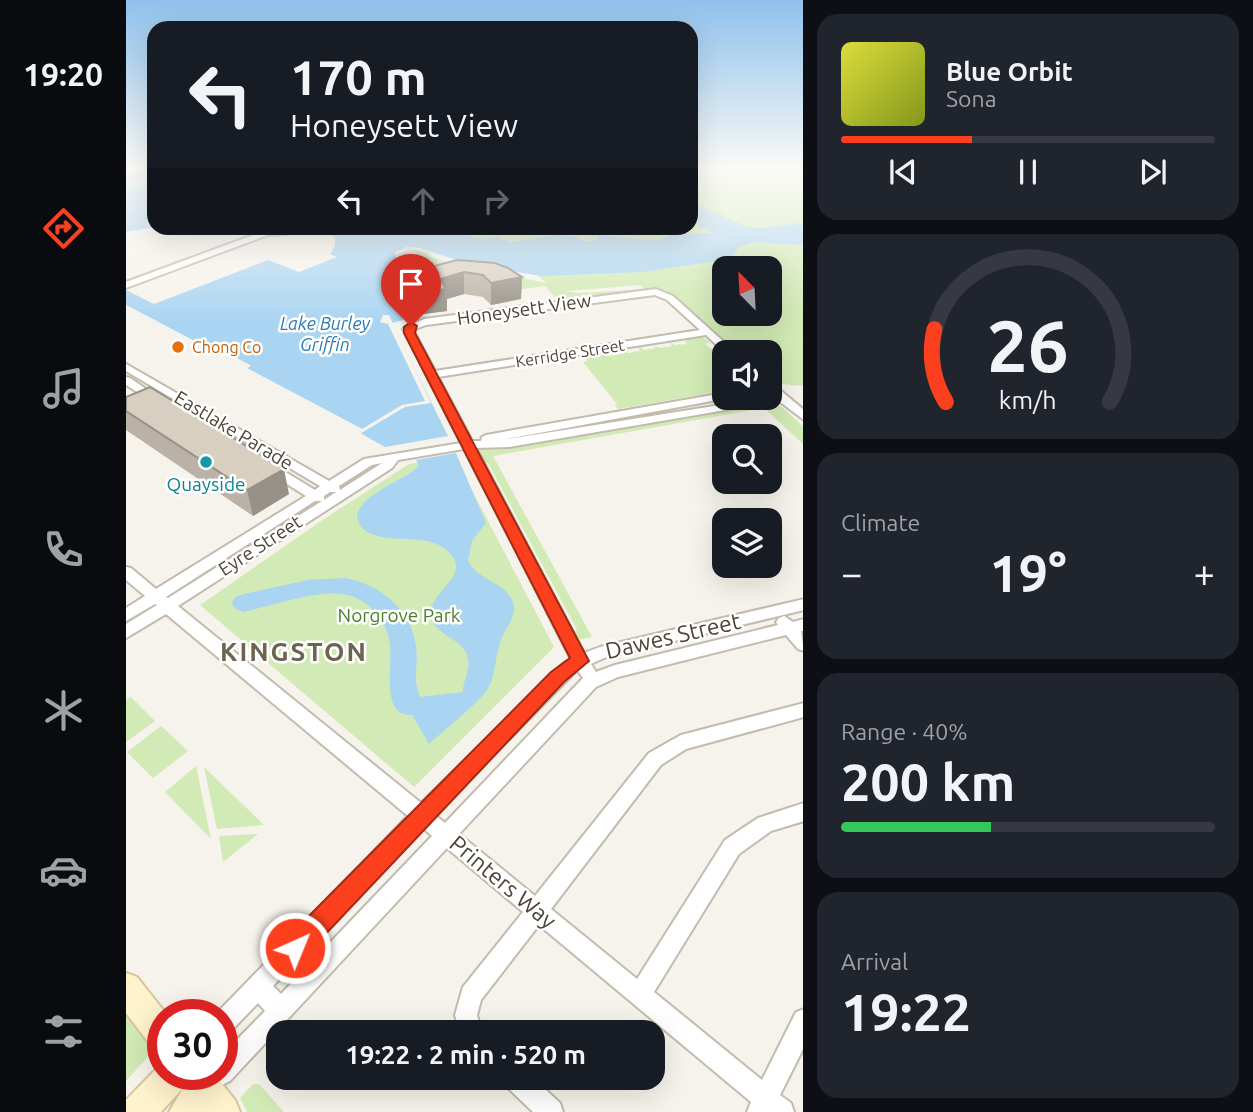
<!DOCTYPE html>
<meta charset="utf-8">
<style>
:root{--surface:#171b24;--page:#20242c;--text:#f1f3f6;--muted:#9ea1a6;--line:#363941;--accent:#fc3f1d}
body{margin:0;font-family:Ubuntu,sans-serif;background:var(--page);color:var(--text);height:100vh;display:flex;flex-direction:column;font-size:26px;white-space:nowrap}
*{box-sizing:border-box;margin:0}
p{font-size:23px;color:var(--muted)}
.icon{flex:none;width:38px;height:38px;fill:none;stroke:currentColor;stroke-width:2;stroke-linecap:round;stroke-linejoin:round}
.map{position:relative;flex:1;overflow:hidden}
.panel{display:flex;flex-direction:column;gap:14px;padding:14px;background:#0d0f14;width:450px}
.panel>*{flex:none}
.hud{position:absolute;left:21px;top:21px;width:551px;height:214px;border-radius:21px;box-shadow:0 7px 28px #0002;background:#171b24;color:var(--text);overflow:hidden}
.needle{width:46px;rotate:336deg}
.buttons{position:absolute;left:586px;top:256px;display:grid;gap:14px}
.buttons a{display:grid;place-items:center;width:70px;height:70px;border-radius:14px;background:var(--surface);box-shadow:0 7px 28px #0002;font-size:35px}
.speed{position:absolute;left:21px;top:999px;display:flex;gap:14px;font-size:35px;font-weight:700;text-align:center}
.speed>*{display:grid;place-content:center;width:91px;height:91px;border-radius:50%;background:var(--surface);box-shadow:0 7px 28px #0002;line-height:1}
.speed .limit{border:10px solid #d22;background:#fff;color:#111}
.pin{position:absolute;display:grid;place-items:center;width:60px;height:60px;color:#fff;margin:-72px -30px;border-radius:50% 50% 50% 0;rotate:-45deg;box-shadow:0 0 7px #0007}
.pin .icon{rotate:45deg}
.me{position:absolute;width:77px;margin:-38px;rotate:44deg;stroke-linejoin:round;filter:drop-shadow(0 0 5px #0008)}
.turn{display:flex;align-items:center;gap:24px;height:147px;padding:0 28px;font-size:32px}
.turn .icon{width:91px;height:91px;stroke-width:2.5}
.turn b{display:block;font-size:49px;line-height:60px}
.lanes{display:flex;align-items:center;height:66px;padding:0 28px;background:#0003;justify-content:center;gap:35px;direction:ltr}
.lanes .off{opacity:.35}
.big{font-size:52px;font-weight:600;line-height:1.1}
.panel .tile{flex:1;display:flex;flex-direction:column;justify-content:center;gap:10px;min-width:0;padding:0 24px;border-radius:21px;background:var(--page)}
.panel .dial{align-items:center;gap:0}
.dial svg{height:182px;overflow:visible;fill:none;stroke:var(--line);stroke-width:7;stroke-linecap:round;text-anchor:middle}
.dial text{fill:var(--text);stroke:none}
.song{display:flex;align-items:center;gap:21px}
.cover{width:84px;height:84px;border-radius:10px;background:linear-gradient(135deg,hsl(60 70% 55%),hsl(70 70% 35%))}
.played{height:7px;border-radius:4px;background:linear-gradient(90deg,var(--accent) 35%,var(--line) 35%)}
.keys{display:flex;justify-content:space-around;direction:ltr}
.heat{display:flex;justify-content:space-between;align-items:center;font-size:38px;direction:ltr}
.charge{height:10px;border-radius:5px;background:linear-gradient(90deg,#34c759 40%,var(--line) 0)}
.trip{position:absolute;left:140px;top:1020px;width:399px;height:70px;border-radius:21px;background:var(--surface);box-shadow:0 7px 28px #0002;font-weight:600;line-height:70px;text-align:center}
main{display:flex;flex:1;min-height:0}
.menu{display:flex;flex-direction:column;width:126px;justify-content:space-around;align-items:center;background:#090b0e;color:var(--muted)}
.menu .icon{width:49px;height:49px}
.menu .active{color:var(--accent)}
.menu b{font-size:32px;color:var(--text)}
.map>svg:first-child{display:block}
.green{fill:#d2eab5;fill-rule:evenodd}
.water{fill:#a9d4f2}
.pier{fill:#f6f3ec}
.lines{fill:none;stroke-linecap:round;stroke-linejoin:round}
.river{fill:#a9d4f2;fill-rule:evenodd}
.minor-casing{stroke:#c2bbae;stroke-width:4}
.secondary-casing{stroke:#d6c79b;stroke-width:4}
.minor{fill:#fff;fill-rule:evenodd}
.secondary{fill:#fff3cd;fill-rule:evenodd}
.wall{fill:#bab2a6}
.shaded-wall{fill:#979187}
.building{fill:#d8cfc1;stroke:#979187;stroke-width:2}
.route{fill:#fc3f1d;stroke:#a42913;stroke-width:2}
.food-dot{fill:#e8710a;stroke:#fff;stroke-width:2.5}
.culture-dot{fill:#0f9aa8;stroke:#fff;stroke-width:2.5}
.labels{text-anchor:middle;stroke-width:5;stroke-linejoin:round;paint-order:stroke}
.far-food-label{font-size:16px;fill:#c56008;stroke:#fff;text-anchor:start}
.far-street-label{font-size:16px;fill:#4b4439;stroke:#fff}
.far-water-label{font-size:18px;font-style:italic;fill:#2e7ab2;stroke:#fff}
.street-label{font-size:19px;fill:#4b4439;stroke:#fff}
.culture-label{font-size:19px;fill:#0d838f;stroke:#fff}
.park-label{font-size:19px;fill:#4a7f2a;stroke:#fff}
.near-street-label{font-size:23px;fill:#4b4439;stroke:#fff}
.district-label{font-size:26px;font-weight:bold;letter-spacing:2px;fill:#6e6250;stroke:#fff}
</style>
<main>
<nav class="menu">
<b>19:20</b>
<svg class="icon active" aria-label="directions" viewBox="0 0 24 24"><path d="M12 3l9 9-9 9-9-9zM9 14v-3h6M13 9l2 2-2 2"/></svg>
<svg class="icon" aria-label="music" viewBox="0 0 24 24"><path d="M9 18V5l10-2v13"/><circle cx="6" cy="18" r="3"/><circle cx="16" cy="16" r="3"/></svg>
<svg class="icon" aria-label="phone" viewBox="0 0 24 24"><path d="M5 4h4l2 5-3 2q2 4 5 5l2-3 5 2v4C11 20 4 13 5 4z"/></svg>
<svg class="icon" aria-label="climate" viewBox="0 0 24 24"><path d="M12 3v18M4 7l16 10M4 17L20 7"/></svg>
<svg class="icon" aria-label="car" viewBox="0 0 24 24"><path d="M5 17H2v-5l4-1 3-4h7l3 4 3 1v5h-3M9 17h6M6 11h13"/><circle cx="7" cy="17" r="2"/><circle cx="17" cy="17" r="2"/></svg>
<svg class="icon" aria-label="filters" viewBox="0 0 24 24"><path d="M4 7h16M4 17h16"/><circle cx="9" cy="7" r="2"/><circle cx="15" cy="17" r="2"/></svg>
</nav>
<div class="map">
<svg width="678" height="1112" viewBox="0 0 678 1112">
<rect width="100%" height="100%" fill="#f6f3ec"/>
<g class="green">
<path d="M 565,169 L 677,169 L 677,386 L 644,383 L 644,352 L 609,352 L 539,290 L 518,290 L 515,285 L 440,291 L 451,293 L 508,290 L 432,300 L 419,286 L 392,290 L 314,264 L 305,264 L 297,255 L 279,248 L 305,253 L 303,256 L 327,264 L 421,283 L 409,274 L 207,228 L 565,228 ZM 598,268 L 644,268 L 644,313 L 598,313 Z"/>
<polygon points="576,337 584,342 579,344 598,359 598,391 492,409 489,405 491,404 457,362 461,361 455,353 477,350 483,356 498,353 495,350 498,349 502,353 514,351 512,347 514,347 518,350 530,348 527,345 534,348 546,346 543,342 549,345 561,344 557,338"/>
<polygon points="640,403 656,407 677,426 677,444 638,408 367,456 466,637 451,640 447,634 451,630 362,463 357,463 353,451 362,447 393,447"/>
<polygon points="328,456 428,647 288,787 74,605 201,517 283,464"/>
<polygon points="5,697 29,721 0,742 0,700"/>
<polygon points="35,726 62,751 27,778 1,752"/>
<polygon points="70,766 85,839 39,792"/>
<polygon points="78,767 138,825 91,829"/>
<polygon points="132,834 97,862 93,836"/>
<polygon points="0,1009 30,1048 0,1081"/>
<polygon points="127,1084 133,1084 158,1112 121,1112 114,1098"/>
</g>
<g class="water">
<polygon points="0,169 28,169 28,227 0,232"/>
<path d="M 565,201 L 621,227 L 634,228 L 677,223 L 677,245 L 630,242 L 614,246 L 606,256 L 597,260 L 517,272 L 415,276 L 343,264 L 293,248 L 281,247 L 269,252 C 269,267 284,277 295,286 L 283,291 L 273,306 L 280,319 L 266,323 L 322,436 L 259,447 L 234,433 L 238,431 L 236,429 L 120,368 L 124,365 L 99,352 L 93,354 L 0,305 L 0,290 L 28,304 L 142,260 L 173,272 L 211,257 L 204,254 L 209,246 L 209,238 L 197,228 L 341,228 L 332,233 L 355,239 L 371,237 L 385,242 L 431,235 L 445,236 L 462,242 L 472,239 L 471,235 L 532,241 L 545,234 L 586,233 L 581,228 L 572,228 L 572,224 L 565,221 Z"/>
<path d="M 330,453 L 360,523 L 346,541 L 342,561 C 354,582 377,581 386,600 C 393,615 380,626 375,640 C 369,655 370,674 362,688 C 355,701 316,732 303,744 L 277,699 L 337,692 C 337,679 346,668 341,655 C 334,636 304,635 305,612 C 306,589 351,573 318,548 C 295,530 233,551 231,514 C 240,491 276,482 293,466 L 290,460 Z"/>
</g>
<polygon class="pier" points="0,305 93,354 99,352 125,366 121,368 236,429 276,405 299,401 262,324 254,322 257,315 263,315 305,403 279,407 232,435 232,431 118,371 118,365 99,356 92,357 0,309"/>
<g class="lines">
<path class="river" d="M 219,578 C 253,584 286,609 290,646 C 293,672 284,678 298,705 L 294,713 C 252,727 267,664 264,644 C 262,624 245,602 225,596 C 198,587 146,606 118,612 L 109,609 L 106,603 L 109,597 L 118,594 L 182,580 Z"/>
<g class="minor-casing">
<g id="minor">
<polygon points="141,228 148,228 147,230 167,228 161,234 142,235 0,288 0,282 138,231"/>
<path d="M 530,289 L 547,296 L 609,352 L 598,352 L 580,335 L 312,377 L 346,441 L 355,441 L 356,437 L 360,435 L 598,393 L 598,397 L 602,398 L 375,440 L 644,397 L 647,395 L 644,393 L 644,384 L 648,385 L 678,410 L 678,420 L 653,401 L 383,447 L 350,448 L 458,653 L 474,647 L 678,599 L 678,610 L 478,658 L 465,664 L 470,672 L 489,665 L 652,625 L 650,622 L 653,618 L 658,616 L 667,622 L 678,619 L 678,631 L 675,631 L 678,651 L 672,649 L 660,635 L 492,677 L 470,687 L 333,834 L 409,896 L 523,753 L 555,735 L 678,703 L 678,717 L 560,749 L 535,765 L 425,909 L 511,979 L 599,840 L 632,818 L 678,803 L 678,821 L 645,831 L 613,854 L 528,992 L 636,1080 L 670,1012 L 678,1009 L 678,1047 L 654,1095 L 665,1103 L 668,1112 L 621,1112 L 625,1102 L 413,925 L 355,1000 L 351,1015 L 356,1032 L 334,1032 L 329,1015 L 337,987 L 397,912 L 321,848 L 104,1081 L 96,1085 L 88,1081 L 85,1074 L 96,1074 L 96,1055 L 139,1011 L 132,1003 L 104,1032 L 96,1035 L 96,1015 L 89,1015 L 282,816 L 40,614 L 0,638 L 0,624 L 31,605 L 29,604 L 0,621 L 0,608 L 19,596 L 0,580 L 0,567 L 5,568 L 30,589 L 180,496 L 140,471 L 138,468 L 140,465 L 148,465 L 189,490 L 194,486 L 0,371 L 0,364 L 203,481 L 238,459 L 335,443 L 277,329 L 279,327 L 298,319 ZM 529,295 L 541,300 L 574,330 L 309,371 L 287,330 L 300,325 ZM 338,449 L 445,659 L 438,663 L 295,803 L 52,606 L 266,468 L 272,460 ZM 256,463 L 214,490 L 213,486 L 246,465 ZM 204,492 L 210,492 L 198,500 L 198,496 ZM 189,501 L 196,501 L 42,598 L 40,597 ZM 450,671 L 452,671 L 457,678 L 319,823 L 309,815 ZM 297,828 L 306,836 L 155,994 L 147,986 Z"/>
<polygon points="0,377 4,378 36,400 31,403 27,402 0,385"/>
<polygon points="378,1078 407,1078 434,1103 437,1112 407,1112 381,1087"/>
</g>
</g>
<g class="secondary-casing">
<g id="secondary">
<polygon points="0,973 11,977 41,1015 37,1015 37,1052 26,1047 0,1013"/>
<polygon points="37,1062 37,1074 88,1074 109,1100 114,1112 43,1112 57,1088 35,1112 0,1112 0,1100"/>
</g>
</g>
<use href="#minor" class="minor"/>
<use href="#secondary" class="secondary"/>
</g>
<g class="wall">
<polygon points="369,263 396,277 395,299 365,305 357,297 338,294 321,299 321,311 290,315 286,307 285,285"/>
<polygon points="0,397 163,494 127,516 0,430"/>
</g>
<g class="shaded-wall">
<polygon points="338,272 338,294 321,299 321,311 290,315 289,293 314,279"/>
<polygon points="396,277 395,299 365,305 365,283"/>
<polygon points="158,469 163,494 127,516 121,490"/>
</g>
<g class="building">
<polygon points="331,260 369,263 382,268 396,277 365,283 357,275 338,272 314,279 320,289 289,293 285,285 287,276 297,269"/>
<polygon points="24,387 158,469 121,490 0,411 0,397"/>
</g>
<linearGradient id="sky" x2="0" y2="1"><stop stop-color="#8fc1ec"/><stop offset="0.52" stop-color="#fbfaf6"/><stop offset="1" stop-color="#fbfaf6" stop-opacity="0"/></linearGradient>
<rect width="678" height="325" fill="url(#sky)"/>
<polygon class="route" points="285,322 291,326 289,333 463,661 438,682 178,957 169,960 160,957 157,948 160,939 425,672 444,658 278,333 278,327"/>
<circle class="food-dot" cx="52" cy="347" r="7"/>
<circle class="culture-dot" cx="80" cy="462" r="7"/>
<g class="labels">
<g class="far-food-label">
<text x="66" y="353">Chong Co</text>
</g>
<g class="far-street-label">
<text transform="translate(444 353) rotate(-9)" y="6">Kerridge Street</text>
</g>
<g class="far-water-label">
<text x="199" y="330">Lake Burley<tspan x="199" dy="21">Griffin</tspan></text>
</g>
<g class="street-label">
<text transform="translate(398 309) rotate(-8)" y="7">Honeysett View</text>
<text transform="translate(108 430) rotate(31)" y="7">Eastlake Parade</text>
<text transform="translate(134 545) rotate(-33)" y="7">Eyre Street</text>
</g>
<g class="culture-label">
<text x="80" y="491">Quayside</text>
</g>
<g class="park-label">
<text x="273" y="622">Norgrove Park</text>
</g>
<g class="near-street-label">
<text transform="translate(547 636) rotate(-13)" y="8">Dawes Street</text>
<text transform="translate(377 882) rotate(40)" y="8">Printers Way</text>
</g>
<g class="district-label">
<text x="168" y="661">KINGSTON</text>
</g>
</g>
</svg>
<div class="buttons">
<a><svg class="needle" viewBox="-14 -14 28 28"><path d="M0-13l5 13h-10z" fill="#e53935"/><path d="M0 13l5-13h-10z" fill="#9ea1a6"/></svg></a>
<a><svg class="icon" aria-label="sound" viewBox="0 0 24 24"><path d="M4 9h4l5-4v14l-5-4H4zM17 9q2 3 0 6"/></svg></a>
<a><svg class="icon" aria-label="search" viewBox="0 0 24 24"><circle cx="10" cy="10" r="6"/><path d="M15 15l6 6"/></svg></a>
<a><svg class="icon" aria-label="layers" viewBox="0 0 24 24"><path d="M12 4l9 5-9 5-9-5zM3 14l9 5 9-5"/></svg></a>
</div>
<div class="speed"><div class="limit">30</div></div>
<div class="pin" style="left:285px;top:326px;background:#d93025"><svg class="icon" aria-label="arrive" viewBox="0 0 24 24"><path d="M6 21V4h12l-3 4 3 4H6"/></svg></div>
<svg class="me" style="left:169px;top:948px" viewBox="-20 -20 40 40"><circle r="17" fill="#fc3f1d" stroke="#fff" stroke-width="3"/><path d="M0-11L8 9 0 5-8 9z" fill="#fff"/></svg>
<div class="trip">19:22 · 2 min · 520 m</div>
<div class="hud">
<div class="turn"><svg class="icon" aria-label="left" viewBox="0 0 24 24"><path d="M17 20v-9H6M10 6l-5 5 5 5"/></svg><div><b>170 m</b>Honeysett View</div></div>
<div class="lanes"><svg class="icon" aria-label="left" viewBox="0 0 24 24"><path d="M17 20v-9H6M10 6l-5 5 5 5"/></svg><svg class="icon off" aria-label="ahead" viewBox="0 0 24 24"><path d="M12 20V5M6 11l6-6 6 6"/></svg><svg class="icon off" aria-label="right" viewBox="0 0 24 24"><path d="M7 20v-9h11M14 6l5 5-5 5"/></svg></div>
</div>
</div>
<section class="panel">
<div class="tile">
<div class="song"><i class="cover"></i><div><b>Blue Orbit</b><p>Sona</p></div></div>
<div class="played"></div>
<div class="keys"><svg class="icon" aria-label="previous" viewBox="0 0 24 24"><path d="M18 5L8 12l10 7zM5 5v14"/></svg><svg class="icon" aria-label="pause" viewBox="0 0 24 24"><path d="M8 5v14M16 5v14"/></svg><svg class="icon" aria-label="next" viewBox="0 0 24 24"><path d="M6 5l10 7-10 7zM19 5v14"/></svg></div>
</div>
<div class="tile dial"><svg viewBox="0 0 100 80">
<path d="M14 69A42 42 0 1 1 86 69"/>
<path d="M14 69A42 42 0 0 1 9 37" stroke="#fc3f1d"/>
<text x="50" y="56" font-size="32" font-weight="700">26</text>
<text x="50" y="72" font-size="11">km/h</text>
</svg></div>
<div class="tile"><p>Climate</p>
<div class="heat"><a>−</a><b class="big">19°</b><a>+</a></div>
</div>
<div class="tile"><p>Range · 40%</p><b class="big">200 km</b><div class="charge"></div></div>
<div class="tile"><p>Arrival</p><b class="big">19:22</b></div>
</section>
</main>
